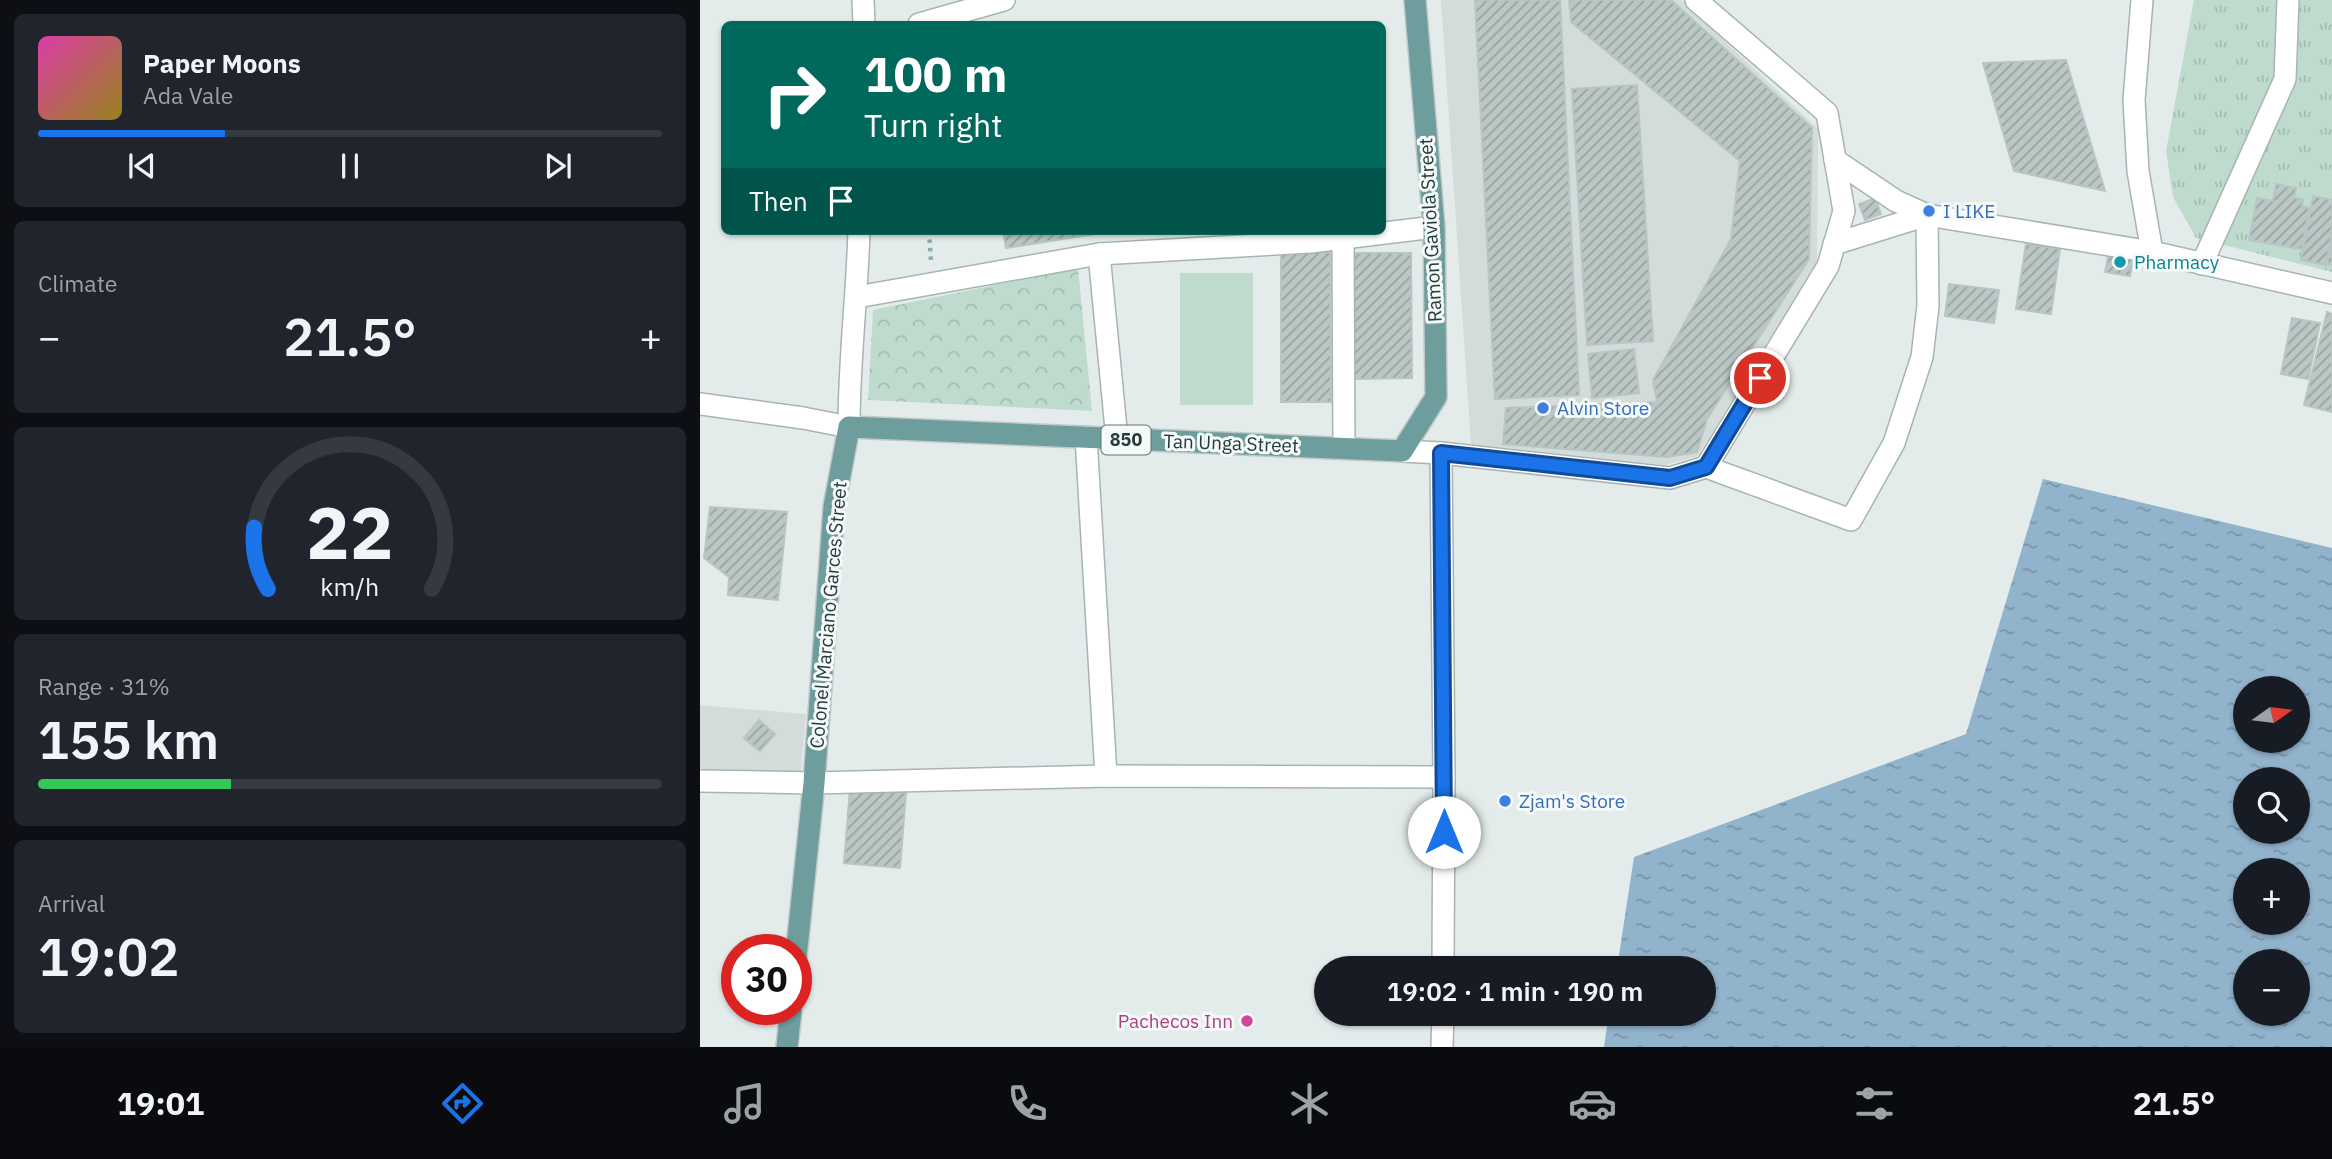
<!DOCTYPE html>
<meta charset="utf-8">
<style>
:root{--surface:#171b24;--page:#20242c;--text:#f1f3f6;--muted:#9ea1a6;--line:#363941;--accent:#1a73e8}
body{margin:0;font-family:"IBM Plex Sans",sans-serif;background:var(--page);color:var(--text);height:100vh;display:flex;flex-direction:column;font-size:26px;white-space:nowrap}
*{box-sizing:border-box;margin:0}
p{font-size:23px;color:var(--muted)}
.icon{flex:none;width:38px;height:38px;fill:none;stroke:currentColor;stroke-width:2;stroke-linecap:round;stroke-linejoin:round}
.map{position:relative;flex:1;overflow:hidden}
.details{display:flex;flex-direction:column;gap:14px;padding:14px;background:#0d0f14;width:700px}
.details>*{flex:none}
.guide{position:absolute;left:21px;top:21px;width:665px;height:214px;border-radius:10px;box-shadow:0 2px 5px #0004;background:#00695c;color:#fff;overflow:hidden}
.needle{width:46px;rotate:76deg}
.fabs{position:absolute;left:1533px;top:676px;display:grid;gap:14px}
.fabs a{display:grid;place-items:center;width:77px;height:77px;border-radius:50%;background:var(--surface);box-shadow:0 2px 5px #0004;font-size:35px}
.speed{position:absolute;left:21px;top:934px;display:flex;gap:14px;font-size:35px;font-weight:700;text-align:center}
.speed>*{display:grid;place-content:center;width:91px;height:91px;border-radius:50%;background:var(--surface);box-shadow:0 2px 5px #0004;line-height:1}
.speed .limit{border:10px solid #d22;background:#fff;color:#111}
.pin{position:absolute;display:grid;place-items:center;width:60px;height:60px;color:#fff;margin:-30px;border:4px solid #fff;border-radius:50%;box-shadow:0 2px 7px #0007}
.me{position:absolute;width:77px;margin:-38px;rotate:0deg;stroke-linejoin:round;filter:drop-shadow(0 0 5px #0008)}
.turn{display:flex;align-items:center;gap:24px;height:147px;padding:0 28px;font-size:32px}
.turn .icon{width:91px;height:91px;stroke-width:2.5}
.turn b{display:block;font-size:49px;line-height:60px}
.then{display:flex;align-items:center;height:66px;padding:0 28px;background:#0003;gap:14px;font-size:26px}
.big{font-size:52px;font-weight:600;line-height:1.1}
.details .card{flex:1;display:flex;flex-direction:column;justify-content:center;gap:10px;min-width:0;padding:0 24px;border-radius:10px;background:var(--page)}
.details .dial{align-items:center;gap:0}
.dial svg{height:182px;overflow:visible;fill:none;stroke:var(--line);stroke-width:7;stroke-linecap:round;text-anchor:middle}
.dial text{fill:var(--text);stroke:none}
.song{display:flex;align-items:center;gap:21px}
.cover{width:84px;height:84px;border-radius:10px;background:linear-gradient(135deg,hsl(320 70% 55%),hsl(50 70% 35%))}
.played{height:7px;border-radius:4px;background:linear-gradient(90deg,var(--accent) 30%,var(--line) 30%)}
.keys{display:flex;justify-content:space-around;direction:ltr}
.heat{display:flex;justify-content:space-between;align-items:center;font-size:38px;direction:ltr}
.charge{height:10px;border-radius:5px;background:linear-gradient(90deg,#34c759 31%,var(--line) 0)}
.trip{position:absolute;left:614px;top:956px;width:402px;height:70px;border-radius:35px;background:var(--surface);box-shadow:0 2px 5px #0004;font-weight:600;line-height:70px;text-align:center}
.tab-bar{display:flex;height:112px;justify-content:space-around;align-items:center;background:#090b0e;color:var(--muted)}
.tab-bar .icon{width:49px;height:49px}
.tab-bar .active{color:var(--accent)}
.tab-bar b{font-size:32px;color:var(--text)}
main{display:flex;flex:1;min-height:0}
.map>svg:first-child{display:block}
.built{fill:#d3dcda}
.grass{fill:url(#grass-tufts)}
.forest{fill:url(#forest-crowns)}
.garden{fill:#bfdbce}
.water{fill:url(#water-ripples);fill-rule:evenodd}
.building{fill:url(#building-hatch);stroke:#b7c5c3;stroke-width:2}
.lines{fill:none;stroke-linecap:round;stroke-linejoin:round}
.minor-casing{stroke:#a7b4b3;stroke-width:24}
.major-casing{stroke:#c2c8c8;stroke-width:24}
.path{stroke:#88adab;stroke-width:4.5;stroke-dasharray:3.5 5;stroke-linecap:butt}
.minor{stroke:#fff;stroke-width:21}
.major{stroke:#6d9d9d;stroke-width:21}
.route-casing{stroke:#114b97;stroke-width:18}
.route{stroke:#1a73e8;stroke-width:12}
.shop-dot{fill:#3f7fe0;stroke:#f5f9f8;stroke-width:2.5}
.culture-dot{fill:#0f9aa8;stroke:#f5f9f8;stroke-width:2.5}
.hotel-dot{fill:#d1479c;stroke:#f5f9f8;stroke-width:2.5}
.labels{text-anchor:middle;stroke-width:6;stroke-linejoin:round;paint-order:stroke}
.shield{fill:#f5f9f8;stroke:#637574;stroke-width:2}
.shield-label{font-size:18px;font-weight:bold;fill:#253c3c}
.shop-label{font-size:19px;fill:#366cbe;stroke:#f5f9f8;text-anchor:start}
.street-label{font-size:19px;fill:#253c3c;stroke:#f5f9f8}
.culture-label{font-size:19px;fill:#0d838f;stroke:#f5f9f8;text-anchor:start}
.hotel-label{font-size:19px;fill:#b23c85;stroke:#f5f9f8;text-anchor:end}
</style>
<main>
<section class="details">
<div class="card">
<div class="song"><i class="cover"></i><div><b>Paper Moons</b><p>Ada Vale</p></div></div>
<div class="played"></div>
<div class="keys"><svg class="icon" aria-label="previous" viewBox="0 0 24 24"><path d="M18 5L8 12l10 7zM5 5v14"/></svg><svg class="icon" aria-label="pause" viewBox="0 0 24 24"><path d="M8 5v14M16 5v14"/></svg><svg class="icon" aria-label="next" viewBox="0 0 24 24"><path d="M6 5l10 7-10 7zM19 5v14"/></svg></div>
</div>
<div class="card"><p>Climate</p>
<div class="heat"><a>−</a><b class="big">21.5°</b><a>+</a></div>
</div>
<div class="card dial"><svg viewBox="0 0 100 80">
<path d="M14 69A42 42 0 1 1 86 69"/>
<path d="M14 69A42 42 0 0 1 8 42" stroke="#1a73e8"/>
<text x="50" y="56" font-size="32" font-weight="700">22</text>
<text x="50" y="72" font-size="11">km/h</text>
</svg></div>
<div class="card"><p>Range · 31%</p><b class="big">155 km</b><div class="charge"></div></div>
<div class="card"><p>Arrival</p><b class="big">19:02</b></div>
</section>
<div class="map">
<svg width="1632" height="1047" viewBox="0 0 1632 1047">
<defs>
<pattern id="grass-tufts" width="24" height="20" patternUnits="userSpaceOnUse" patternTransform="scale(1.75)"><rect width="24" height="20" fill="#bfdbce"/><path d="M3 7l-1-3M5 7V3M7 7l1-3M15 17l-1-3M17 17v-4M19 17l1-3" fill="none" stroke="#a4bdb2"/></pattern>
<pattern id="forest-crowns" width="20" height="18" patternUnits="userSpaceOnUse" patternTransform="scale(1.75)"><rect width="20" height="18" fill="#bfdbce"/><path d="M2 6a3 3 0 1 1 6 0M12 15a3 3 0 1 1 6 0" fill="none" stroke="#a4bdb2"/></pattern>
<pattern id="water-ripples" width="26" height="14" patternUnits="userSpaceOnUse" patternTransform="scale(1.75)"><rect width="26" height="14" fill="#92b3cc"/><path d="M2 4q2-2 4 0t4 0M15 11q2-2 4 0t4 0" fill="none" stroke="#7793a7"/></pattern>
<pattern id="building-hatch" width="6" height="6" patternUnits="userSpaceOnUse" patternTransform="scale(1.75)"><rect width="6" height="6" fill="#bac7c5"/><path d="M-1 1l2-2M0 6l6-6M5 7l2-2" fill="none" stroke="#97a3a1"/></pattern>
</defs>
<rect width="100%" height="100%" fill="#e4eceb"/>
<g class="built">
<polygon points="741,0 981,0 1118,129 1117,261 998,456 965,465 771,444"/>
<polygon points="0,705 106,714 100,779 0,770"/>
</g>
<polygon class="grass" points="1494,0 1632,0 1632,272 1496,238 1473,197 1466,151"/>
<polygon class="forest" points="378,268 392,411 168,400 173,310"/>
<rect class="garden" x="480" y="273" width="73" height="132"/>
<path class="water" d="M 1343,479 L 1632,548 L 1632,1047 L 904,1047 L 909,1013 L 1004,1013 L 1004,968 L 917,968 L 934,857 L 1266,734 ZM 1545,688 L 1598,688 L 1598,740 L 1545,740 ZM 1545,779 L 1598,779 L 1598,831 L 1545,831 ZM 1545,870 L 1598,870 L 1598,922 L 1545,922 ZM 1545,961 L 1598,961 L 1598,1013 L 1545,1013 Z"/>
<g class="building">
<polygon points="775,0 860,0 879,395 795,399"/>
<polygon points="869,0 971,0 1112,128 1109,259 1007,419 997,452 967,457 803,444 806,408 957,402 953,380 1031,239 1040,161 871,22"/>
<polygon points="1366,60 1405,191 1314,171 1283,63"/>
<polygon points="937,85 953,341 887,345 872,89"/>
<polygon points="1576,184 1596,188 1594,198 1603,199 1602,206 1609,208 1602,249 1549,240 1557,198 1573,201"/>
<polygon points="1613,196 1632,200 1632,232 1626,265 1601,260"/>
<polygon points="1175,198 1181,214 1165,220 1159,204"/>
<polygon points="303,231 414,231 306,248"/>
<polygon points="1632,238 1632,265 1627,264"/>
<polygon points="1326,244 1360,249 1351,314 1316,309"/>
<polygon points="1410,247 1435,251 1430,276 1405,272"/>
<polygon points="581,252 630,252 631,402 581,402"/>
<polygon points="650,253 711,253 712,378 650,379"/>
<polygon points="1249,284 1299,290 1294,323 1245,316"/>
<polygon points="1627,312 1632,314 1632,412 1604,405"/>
<polygon points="1592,318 1620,323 1608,379 1581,374"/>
<polygon points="934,349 939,393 892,398 888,354"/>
<polygon points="10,507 87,512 78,600 28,595 29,577 4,558"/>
<polygon points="59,720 75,734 60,751 44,738"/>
<polygon points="150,788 206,793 200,868 144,863"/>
</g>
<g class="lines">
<g class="minor-casing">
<g id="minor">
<polyline points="163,0 164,24"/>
<polyline points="1442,0 1434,100 1438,171 1452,252"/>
<polyline points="219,24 304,0"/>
<polyline points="1135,160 1196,201 1227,215 1452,252 1632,293"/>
<polyline points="643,238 644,448"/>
<polyline points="1502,264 1585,79 1588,0"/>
<polyline points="157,297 399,254"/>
<path d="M 0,404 L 103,418 L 149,427 C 149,361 157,297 159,231"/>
<polyline points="386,437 406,776"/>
<polyline points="417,439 399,254 611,242 734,227"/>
<polyline points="702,451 741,453 970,478 1006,467 1128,266 1144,211 1127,113 996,0"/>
<polyline points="741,453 744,777 743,968"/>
<polyline points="1006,467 1151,520 1194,443 1222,357 1228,306 1227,215 1134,244"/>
<polyline points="0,781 114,783 406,776 744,777"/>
<polyline points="742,1047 743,1013"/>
</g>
</g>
<g class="major-casing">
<g id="major">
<polyline points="96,957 114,783 134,507 149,427 702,451 736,397 734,227 715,0"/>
<polyline points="87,1047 91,1010"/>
</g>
</g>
<polyline class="path" points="229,231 231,261"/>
<use href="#minor" class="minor"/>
<use href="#major" class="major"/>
</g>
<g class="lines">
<g class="route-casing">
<polyline id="route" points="744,832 741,453 970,478 1006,467 1060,378"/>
</g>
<use href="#route" class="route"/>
</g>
<g class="shop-dot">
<circle cx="1229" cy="211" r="7"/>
<circle cx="843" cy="408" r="7"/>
<circle cx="805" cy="801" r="7"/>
</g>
<circle class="culture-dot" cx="1420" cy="262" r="7"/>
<circle class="hotel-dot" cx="547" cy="1021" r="7"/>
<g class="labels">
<rect class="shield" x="401.5" y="425.5" width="49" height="29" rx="5"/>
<g class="shield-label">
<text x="426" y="446">850</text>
</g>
<g class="shop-label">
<text x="1243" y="218">I LIKE</text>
<text x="857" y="415">Alvin Store</text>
<text x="819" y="808">Zjam's Store</text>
</g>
<g class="street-label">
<text transform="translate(730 230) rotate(-93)" y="7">Ramon Gaviola Street</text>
<text transform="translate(531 443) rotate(2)" y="7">Tan Unga Street</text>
<text transform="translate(128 615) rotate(-85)" y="7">Colonel Marciano Garces Street</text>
</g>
<g class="culture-label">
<text x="1434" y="269">Pharmacy</text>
</g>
<g class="hotel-label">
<text x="533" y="1028">Pachecos Inn</text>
</g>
</g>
</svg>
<div class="fabs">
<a><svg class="needle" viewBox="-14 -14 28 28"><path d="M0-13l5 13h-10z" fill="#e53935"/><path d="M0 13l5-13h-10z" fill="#9ea1a6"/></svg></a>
<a><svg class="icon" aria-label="search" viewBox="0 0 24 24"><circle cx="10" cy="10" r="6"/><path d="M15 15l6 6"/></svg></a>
<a>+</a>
<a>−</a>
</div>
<div class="speed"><div class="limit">30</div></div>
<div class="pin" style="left:1060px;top:378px;background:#d93025"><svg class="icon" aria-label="arrive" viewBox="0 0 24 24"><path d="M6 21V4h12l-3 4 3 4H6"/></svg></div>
<svg class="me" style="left:744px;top:832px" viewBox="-20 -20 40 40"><circle r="19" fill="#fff"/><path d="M0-13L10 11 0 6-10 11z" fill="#1a73e8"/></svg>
<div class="trip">19:02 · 1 min · 190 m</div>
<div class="guide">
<div class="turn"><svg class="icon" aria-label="right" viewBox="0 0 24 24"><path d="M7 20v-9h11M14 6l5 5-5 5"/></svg><div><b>100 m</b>Turn right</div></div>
<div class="then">Then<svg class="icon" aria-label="arrive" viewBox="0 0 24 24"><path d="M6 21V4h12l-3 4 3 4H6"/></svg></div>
</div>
</div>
</main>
<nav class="tab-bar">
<b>19:01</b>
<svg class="icon active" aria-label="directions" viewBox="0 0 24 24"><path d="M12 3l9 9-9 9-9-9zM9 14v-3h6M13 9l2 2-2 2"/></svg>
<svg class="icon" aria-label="music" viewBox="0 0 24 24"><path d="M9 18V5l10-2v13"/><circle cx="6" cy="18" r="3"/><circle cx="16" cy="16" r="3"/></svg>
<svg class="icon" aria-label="phone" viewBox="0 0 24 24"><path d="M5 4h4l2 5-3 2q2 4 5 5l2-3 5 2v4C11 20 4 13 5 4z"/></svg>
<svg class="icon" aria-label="climate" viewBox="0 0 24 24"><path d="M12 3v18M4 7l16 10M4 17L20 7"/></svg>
<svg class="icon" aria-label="car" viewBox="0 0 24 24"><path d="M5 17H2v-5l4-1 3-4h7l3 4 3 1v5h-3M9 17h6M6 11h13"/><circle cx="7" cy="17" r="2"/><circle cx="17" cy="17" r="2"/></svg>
<svg class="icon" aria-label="filters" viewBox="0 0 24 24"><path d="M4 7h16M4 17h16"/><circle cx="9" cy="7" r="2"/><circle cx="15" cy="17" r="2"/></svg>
<b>21.5°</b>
</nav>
